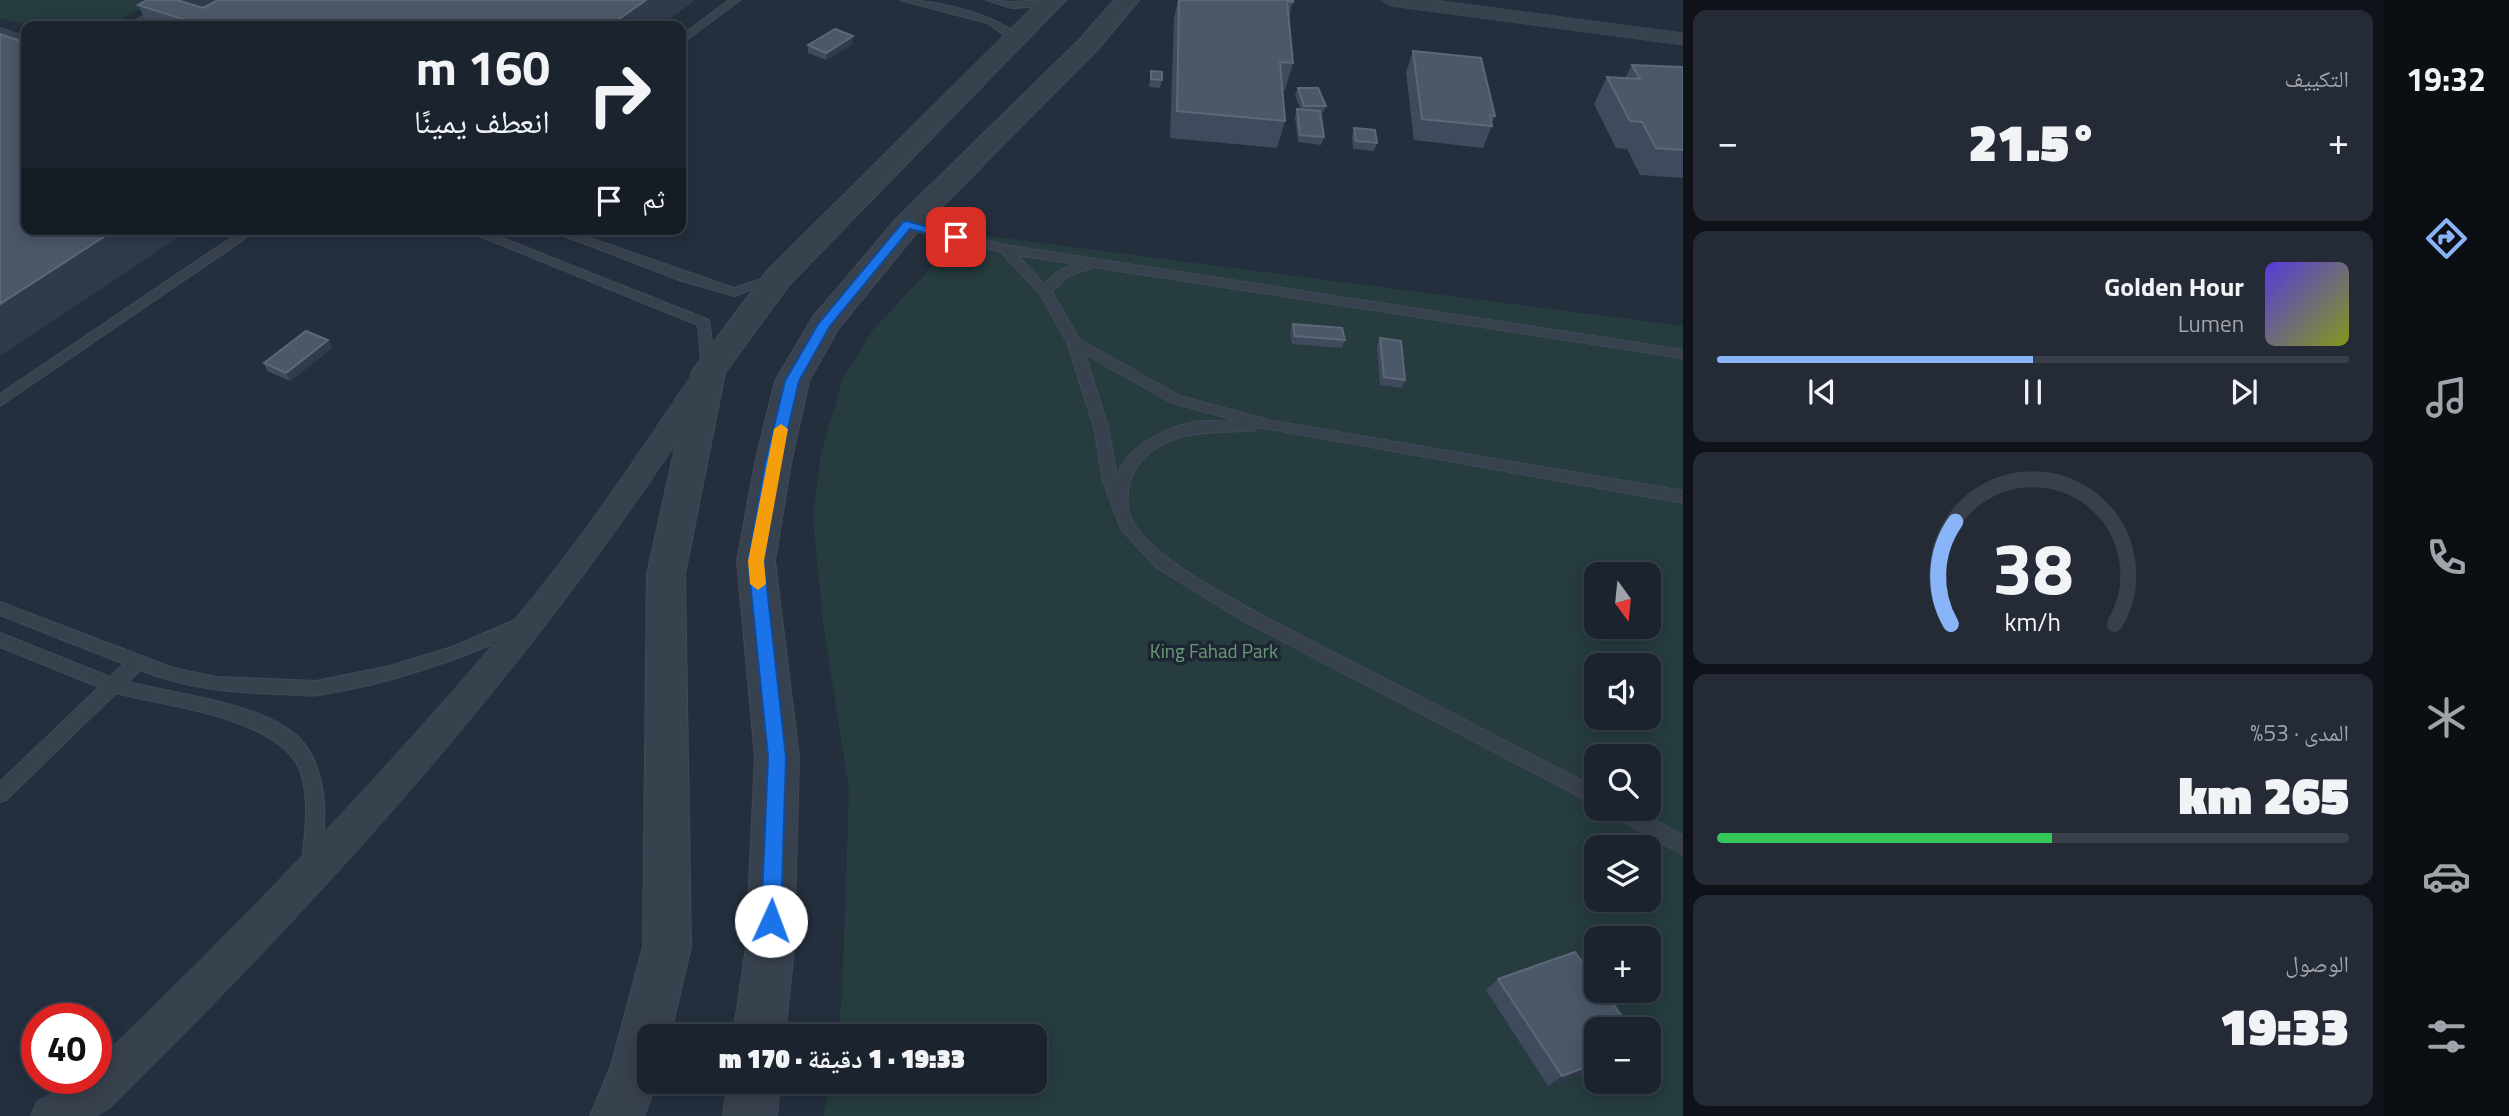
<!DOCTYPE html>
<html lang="ar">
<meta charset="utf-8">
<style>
:root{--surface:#1b232e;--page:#242b36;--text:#f1f3f6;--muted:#a0a4aa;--line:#39404a;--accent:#8ab4f8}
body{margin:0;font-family:"Titillium Web","Noto Naskh Arabic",sans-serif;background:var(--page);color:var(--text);direction:rtl;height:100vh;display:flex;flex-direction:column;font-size:26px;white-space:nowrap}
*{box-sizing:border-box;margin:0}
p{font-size:23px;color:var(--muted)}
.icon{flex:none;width:38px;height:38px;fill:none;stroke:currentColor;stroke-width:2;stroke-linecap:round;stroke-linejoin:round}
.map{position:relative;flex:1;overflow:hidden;direction:ltr}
.panel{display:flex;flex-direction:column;gap:10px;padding:10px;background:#0f1319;width:700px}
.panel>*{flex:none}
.guide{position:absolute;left:21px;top:21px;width:665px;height:214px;border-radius:14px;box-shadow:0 4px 18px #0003,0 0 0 2px var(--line);direction:rtl;background:#1b232e;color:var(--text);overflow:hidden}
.needle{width:46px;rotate:165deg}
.buttons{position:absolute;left:1584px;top:562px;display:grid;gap:14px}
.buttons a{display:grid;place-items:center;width:77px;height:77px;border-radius:14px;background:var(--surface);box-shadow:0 4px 18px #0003,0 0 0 2px var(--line);font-size:35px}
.speed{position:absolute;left:21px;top:1003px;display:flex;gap:14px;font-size:35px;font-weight:700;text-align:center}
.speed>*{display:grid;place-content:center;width:91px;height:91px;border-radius:50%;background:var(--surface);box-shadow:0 4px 18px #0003,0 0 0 2px var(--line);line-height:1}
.speed .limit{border:10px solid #d22;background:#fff;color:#111}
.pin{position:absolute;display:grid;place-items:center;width:60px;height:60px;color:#fff;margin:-30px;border-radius:14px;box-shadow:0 4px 10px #0006}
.me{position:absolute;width:77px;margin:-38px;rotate:2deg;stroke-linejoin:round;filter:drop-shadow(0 0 5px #0008)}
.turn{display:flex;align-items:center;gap:24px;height:147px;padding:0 21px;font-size:32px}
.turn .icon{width:91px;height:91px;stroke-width:2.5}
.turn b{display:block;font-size:49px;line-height:60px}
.then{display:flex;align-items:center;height:66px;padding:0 21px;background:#0003;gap:14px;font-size:26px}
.big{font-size:52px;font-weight:800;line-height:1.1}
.panel .tile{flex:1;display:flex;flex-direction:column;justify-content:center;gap:10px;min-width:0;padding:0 24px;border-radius:14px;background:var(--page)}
.panel .dial{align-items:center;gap:0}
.dial svg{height:182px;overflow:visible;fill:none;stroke:var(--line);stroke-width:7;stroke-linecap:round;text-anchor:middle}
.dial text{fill:var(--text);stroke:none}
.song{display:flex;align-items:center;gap:21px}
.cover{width:84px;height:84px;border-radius:10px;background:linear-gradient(135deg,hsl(250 70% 55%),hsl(70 70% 35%))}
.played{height:7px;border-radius:4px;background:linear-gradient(90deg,var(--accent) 50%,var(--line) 50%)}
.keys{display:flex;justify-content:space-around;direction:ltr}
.heat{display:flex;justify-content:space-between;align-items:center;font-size:38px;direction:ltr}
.charge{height:10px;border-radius:5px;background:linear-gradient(90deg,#34c759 53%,var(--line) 0)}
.trip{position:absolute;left:637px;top:1024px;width:410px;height:70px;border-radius:14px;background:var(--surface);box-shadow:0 4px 18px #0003,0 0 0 2px var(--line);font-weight:800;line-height:70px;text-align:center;direction:rtl}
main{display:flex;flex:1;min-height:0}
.tabs{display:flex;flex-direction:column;width:126px;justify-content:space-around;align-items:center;background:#0b0e12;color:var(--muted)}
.tabs .icon{width:49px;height:49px}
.tabs .active{color:var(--accent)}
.tabs b{font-size:32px;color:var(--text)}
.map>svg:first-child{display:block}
.green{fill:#263c3f;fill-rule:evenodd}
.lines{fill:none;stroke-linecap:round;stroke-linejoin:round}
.service-casing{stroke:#414a57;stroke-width:2}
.minor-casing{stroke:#414a57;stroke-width:1}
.tertiary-casing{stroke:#414a57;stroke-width:2}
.service{fill:#38414e;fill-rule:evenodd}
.minor{fill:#38414e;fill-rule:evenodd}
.tertiary{fill:#38414e;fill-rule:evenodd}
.wall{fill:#3f4b5c}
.shaded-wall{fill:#2f3b4b}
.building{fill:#4b5868;stroke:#5c6777;stroke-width:2}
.route{fill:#1a73e8;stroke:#114b97;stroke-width:2}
.slow{fill:#f59e0b}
.labels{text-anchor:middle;stroke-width:7;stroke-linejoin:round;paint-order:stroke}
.park-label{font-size:19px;fill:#6b9a76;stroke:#1d2633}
</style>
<main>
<nav class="tabs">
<b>19:32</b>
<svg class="icon active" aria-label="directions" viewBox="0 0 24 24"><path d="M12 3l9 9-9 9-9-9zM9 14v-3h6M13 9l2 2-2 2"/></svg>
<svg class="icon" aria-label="music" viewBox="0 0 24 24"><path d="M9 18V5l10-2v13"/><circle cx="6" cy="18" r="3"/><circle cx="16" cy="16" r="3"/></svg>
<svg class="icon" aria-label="phone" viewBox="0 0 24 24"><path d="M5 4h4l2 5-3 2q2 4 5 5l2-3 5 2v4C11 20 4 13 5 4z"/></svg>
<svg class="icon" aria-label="climate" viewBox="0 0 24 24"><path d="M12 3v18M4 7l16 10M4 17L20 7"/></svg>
<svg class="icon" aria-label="car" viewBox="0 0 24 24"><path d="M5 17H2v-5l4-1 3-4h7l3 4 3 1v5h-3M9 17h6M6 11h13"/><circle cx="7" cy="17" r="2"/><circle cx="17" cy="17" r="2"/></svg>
<svg class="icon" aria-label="filters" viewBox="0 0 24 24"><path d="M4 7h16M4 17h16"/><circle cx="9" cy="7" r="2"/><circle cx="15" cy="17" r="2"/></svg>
</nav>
<section class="panel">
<div class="tile"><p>التكييف</p>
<div class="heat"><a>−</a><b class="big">21.5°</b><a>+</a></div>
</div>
<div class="tile">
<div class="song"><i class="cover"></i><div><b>Golden Hour</b><p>Lumen</p></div></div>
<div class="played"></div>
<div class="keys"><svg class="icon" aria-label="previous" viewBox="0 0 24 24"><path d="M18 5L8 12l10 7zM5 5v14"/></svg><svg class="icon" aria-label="pause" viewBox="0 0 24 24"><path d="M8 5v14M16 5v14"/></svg><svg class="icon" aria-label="next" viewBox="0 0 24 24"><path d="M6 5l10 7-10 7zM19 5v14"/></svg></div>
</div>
<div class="tile dial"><svg viewBox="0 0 100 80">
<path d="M14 69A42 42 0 1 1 86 69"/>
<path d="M14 69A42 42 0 0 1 16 24" stroke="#8ab4f8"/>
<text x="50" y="56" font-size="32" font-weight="700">38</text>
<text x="50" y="72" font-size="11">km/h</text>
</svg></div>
<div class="tile"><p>المدى · 53%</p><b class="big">265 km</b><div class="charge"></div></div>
<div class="tile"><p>الوصول</p><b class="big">19:33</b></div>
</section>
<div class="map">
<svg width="1683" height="1116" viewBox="0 0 1683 1116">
<rect width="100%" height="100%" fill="#242f3e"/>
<g class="green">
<polygon points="0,0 158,0 107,26 31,26 0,18"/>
<path d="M 963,233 L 1683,326 L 1683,1116 L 824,1116 L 830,1082 L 1034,1082 L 1034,1036 L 837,1036 L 842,999 L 849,790 L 823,622 L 813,518 L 821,453 L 843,378 L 873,330 ZM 1596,574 L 1648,574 L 1648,626 L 1596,626 ZM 1596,665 L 1648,665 L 1648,718 L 1596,718 ZM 1596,756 L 1648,756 L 1648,808 L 1596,808 ZM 1596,847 L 1648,847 L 1648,900 L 1596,900 ZM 1596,938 L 1648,938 L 1648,990 L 1596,990 ZM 1596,1029 L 1648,1029 L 1648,1082 L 1596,1082 Z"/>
</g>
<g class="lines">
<g class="service-casing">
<g id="service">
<polygon points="173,0 185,0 137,26 125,26"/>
<polygon points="729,0 740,0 681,44 681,36"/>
<path d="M 900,0 C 935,0 995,13 1021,38 L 1012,40 L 987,23 Z"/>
<polygon points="986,0 1012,2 1050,0 1055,3 1050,6 1012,8"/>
<polygon points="0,28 26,37 26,43 0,34"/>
<path d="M 907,221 L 1005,245 L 1683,350 L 1683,358 L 1094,267 L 1068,276 L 1052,292 L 1079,339 L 1180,396 L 1273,421 L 1683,491 L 1683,503 L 1259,427 L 1253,431 C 1212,432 1163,429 1137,467 C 1125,485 1124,509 1136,527 C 1169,573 1275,621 1327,649 C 1417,695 1506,741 1596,788 L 1596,805 L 1242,620 L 1157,568 L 1121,529 L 1103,481 L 1094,427 L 1067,342 L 1040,294 L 1001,252 L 903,228 L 903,222 ZM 1017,255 L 1075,264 L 1059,271 L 1044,284 ZM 1085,354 L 1170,402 L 1238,421 C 1224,422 1208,420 1194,422 C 1164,428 1127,447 1117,476 L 1108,427 Z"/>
<polygon points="244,229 259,229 0,406 0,394"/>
<polygon points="462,229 480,229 709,320 716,371 709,376 702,371 698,325"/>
<polygon points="546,229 564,229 734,288 776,274 782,278 734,296 682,281"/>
<path d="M 0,602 L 173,668 L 216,677 L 316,681 L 390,666 L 452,647 L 522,617 L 528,619 L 530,624 L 528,629 C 460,659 392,684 319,695 C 305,697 290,694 276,694 C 226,692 187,688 140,670 L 128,682 C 174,694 268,704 300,739 C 312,751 319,771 322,788 C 327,812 323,838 322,863 L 319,869 L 312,872 L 305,869 L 302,863 C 305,833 310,801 301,773 C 282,717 167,707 116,693 L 6,800 L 0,802 L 0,782 L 99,687 L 0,647 L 0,633 L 110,677 L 124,664 L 0,615 Z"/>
<polygon points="1607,808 1634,808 1683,836 1683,855 1609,814"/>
</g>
</g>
<g class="minor-casing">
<g id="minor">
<polygon points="1381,0 1435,0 1683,33 1683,45 1391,6"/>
<path d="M 708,363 L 718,365 L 722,372 C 553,644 337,885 109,1109 L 96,1116 L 30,1116 L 37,1101 L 80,1078 L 96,1078 L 96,1062 C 241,924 378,779 508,627 C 578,545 638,454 698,365 Z"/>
</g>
</g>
<g class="tertiary-casing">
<g id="tertiary">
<polygon points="1040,0 1066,0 789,285 725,373 685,574 691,947 670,1036 649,1036 649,1082 657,1082 644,1116 590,1116 611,1066 643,947 647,574 692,371 767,271"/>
<polygon points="1114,0 1139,0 1099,48 918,231 838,329 809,381 791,463 775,561 799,757 794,948 785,1036 733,1036 746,948 755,757 737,561 755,463 775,381 813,317 896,219 1081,38"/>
<polygon points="728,1082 780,1082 777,1116 723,1116"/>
</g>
</g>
<use href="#service" class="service"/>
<use href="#minor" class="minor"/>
<use href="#tertiary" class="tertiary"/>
</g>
<g class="wall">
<polygon points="695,0 660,26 148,26 138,5"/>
<polygon points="1178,0 1293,0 1289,17 1293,63 1285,90 1282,90 1285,121 1277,148 1170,138 1174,18"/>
<polygon points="853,36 853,44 826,60 808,53 808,45"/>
<polygon points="1413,51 1495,116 1492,123 1492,126 1483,148 1414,140 1406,72"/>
<polygon points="1632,65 1683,67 1683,178 1640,175 1627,149 1616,148 1594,104 1607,77 1625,78"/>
<polygon points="1151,71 1162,80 1160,88 1149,87"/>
<polygon points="1298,88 1326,106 1323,113 1320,113 1324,137 1321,145 1298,142 1295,117 1297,109 1301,110 1295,95"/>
<polygon points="1354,128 1377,143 1374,151 1353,149 1352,136"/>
<polygon points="1293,324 1345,340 1342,348 1292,344 1290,332"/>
<polygon points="1380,338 1405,380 1402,388 1380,385 1377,346"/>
<polygon points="328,340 332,348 290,381 267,371 264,363"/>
<polygon points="1498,979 1596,1029 1596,1068 1548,1086 1486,990"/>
</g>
<g class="shaded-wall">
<polygon points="177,0 236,0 205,26"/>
<polygon points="646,0 695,0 660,26 609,26"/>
<polygon points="853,36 853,44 826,60 826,53"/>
<polygon points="116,229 191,229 0,356 0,304"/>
<polygon points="328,340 332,348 290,381 286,373"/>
<polygon points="1596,1063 1596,1068 1548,1086 1562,1076"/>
</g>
<g class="building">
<polygon points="147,0 177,0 203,8 218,0 646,0 609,26 205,26 138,5"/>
<polygon points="1179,0 1293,0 1293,2 1287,1 1293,63 1280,62 1285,121 1177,111"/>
<polygon points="835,29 853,36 826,53 808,45"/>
<polygon points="0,34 26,43 26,229 116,229 0,304"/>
<polygon points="1413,51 1481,58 1495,116 1490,115 1492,126 1422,119"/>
<polygon points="1632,65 1683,67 1683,150 1656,148 1642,122 1630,121 1607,77 1640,79"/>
<polygon points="1151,71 1162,72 1162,80 1151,79"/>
<polygon points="1298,88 1318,88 1326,106 1304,106"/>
<polygon points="1297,109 1320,111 1324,137 1300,135"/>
<polygon points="1354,128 1375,130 1377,143 1356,141"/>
<polygon points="1293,324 1342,328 1345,340 1295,336"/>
<polygon points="306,331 328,340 286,373 264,363"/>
<polygon points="1380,338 1401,341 1405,380 1384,377"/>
<polygon points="1575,952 1596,981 1596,990 1603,990 1631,1029 1596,1029 1596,1063 1562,1076 1498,979"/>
</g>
<polygon class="route" points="907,221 962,237 956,241 910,229 830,326 799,381 780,463 764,561 786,757 781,921 778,928 771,930 764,928 761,921 768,757 748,561 765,463 785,381 818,324 903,222"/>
<polygon class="slow" points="781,424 788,429 764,561 766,584 758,590 750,584 748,561 774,429"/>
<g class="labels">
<g class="park-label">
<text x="1214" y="658">King Fahad Park</text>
</g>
</g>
</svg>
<div class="buttons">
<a><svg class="needle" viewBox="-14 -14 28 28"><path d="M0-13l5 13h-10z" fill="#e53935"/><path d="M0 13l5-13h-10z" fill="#a0a4aa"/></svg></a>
<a><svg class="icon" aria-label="sound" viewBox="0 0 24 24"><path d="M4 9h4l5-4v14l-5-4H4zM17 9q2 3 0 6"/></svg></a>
<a><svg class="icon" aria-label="search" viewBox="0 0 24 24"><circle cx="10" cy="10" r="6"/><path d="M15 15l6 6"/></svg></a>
<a><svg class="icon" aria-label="layers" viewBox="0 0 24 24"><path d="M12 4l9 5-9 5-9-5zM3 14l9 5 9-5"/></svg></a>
<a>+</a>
<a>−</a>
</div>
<div class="speed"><div class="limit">40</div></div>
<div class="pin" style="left:956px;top:237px;background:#d93025"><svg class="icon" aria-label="arrive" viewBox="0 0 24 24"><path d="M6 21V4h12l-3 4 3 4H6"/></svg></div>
<svg class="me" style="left:771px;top:921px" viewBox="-20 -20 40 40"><circle r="19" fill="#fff"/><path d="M0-13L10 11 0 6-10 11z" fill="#1a73e8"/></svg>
<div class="trip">19:33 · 1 دقيقة · 170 m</div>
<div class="guide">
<div class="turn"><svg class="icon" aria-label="right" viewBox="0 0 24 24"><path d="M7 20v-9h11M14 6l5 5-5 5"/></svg><div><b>160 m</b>انعطف يمينًا</div></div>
<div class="then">ثم<svg class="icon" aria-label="arrive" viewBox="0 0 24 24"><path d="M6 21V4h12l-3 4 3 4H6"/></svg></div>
</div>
</div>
</main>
